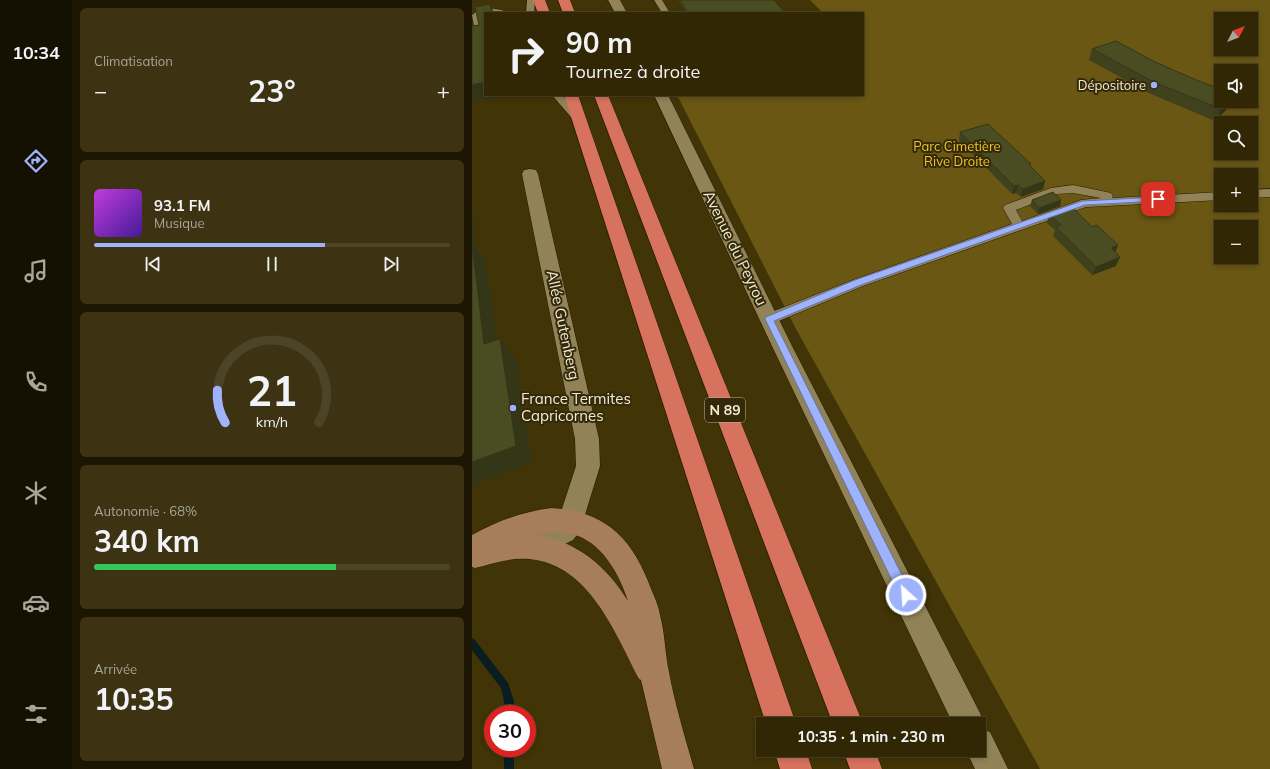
<!DOCTYPE html>
<html lang="fr">
<meta charset="utf-8">
<style>
:root{--surface:#312704;--page:#3d3313;--text:#f1f3f6;--muted:#a8a59a;--line:#4c4426;--accent:#9fb3fd}
body{margin:0;font-family:Mulish,sans-serif;background:var(--page);color:var(--text);height:100vh;display:flex;flex-direction:column;font-size:15px;white-space:nowrap}
*{box-sizing:border-box;margin:0}
p{font-size:13px;color:var(--muted)}
.icon{flex:none;width:22px;height:22px;fill:none;stroke:currentColor;stroke-width:2;stroke-linecap:round;stroke-linejoin:round}
.map{position:relative;flex:1;overflow:hidden}
.details{display:flex;flex-direction:column;gap:8px;padding:8px;background:#1b1502;width:400px}
.details>*{flex:none}
.hud{position:absolute;left:12px;top:12px;width:380px;height:84px;border-radius:0px;box-shadow:0 2px 6px #0003,0 0 0 1px var(--line);background:#312704;color:var(--text);overflow:hidden}
.needle{width:26px;rotate:48deg}
.tools{position:absolute;left:742px;top:12px;display:grid;gap:8px}
.tools a{display:grid;place-items:center;width:44px;height:44px;border-radius:0px;background:var(--surface);box-shadow:0 2px 6px #0003,0 0 0 1px var(--line);font-size:20px}
.speed{position:absolute;left:12px;top:705px;display:flex;gap:8px;font-size:20px;font-weight:700;text-align:center}
.speed>*{display:grid;place-content:center;width:52px;height:52px;border-radius:50%;background:var(--surface);box-shadow:0 2px 6px #0003,0 0 0 1px var(--line);line-height:1}
.speed .limit{border:6px solid #d22;background:#fff;color:#111}
.pin{position:absolute;display:grid;place-items:center;width:34px;height:34px;color:#fff;margin:-17px;border-radius:8px;box-shadow:0 2px 6px #0006}
.me{position:absolute;width:44px;margin:-22px;rotate:334deg;stroke-linejoin:round;filter:drop-shadow(0 0 3px #0008)}
.turn{display:flex;align-items:center;gap:14px;height:84px;padding:0 16px;font-size:18px}
.turn .icon{width:52px;height:52px;stroke-width:2.5}
.turn b{display:block;font-size:28px;line-height:34px}
.big{font-size:30px;font-weight:700;line-height:1.1}
.details .tile{flex:1;display:flex;flex-direction:column;justify-content:center;gap:6px;min-width:0;padding:0 14px;border-radius:6px;background:var(--page)}
.details .dial{align-items:center;gap:0}
.dial svg{height:104px;overflow:visible;fill:none;stroke:var(--line);stroke-width:7;stroke-linecap:round;text-anchor:middle}
.dial text{fill:var(--text);stroke:none}
.song{display:flex;align-items:center;gap:12px}
.cover{width:48px;height:48px;border-radius:6px;background:linear-gradient(135deg,hsl(290 70% 55%),hsl(260 70% 35%))}
.played{height:4px;border-radius:2px;background:linear-gradient(90deg,var(--accent) 65%,var(--line) 65%)}
.keys{display:flex;justify-content:space-around;direction:ltr}
.heat{display:flex;justify-content:space-between;align-items:center;font-size:22px;direction:ltr}
.charge{height:6px;border-radius:3px;background:linear-gradient(90deg,#34c759 68%,var(--line) 0)}
.trip{position:absolute;left:284px;top:717px;width:230px;height:40px;border-radius:0px;background:var(--surface);box-shadow:0 2px 6px #0003,0 0 0 1px var(--line);font-weight:700;line-height:40px;text-align:center}
main{display:flex;flex:1;min-height:0}
.menu{display:flex;flex-direction:column;width:72px;justify-content:space-around;align-items:center;background:#141002;color:var(--muted)}
.menu .icon{width:28px;height:28px}
.menu .current{color:var(--accent)}
.menu b{font-size:18px;color:var(--text)}
.map>svg:first-child{display:block}
.green{fill:#6a5713;fill-rule:evenodd}
.lines{fill:none;stroke-linecap:round;stroke-linejoin:round}
.stream{fill:#0a1d21;fill-rule:evenodd}
.lane-casing{stroke:#251c00;stroke-width:1}
.street-casing{stroke:#251c00;stroke-width:1}
.secondary-casing{stroke:#251c00;stroke-width:1}
.highway-casing{stroke:#251c00;stroke-width:1}
.lane{fill:#918357;fill-rule:evenodd}
.street{fill:#918357;fill-rule:evenodd}
.secondary{fill:#a67e59;fill-rule:evenodd}
.highway{fill:#d6725e;fill-rule:evenodd}
.wall{fill:#40421d}
.shaded-wall{fill:#343618}
.building{fill:#4a4d22;stroke:#343618}
.route{fill:#9fb3fd;stroke:#6774a4}
.poi-dot{fill:#9fb3fd;stroke:#342a09;stroke-width:1.5}
.labels{text-anchor:middle;stroke-width:4;stroke-linejoin:round;paint-order:stroke}
.far-poi-label{font-size:13px;fill:#f2ebd4;stroke:#342a09;text-anchor:end}
.far-park-label{font-size:13px;fill:#efc527;stroke:#342a09}
.shield{fill:#342a09;stroke:#b9b197;stroke-width:1}
.shield-label{font-size:14px;font-weight:bold;fill:#f2ebd4}
.street-label{font-size:15px;fill:#f2ebd4;stroke:#342a09}
.poi-label{font-size:15px;fill:#f2ebd4;stroke:#342a09;text-anchor:start}
</style>
<main>
<nav class="menu">
<b>10:34</b>
<svg class="icon current" aria-label="directions" viewBox="0 0 24 24"><path d="M12 3l9 9-9 9-9-9zM9 14v-3h6M13 9l2 2-2 2"/></svg>
<svg class="icon" aria-label="music" viewBox="0 0 24 24"><path d="M9 18V5l10-2v13"/><circle cx="6" cy="18" r="3"/><circle cx="16" cy="16" r="3"/></svg>
<svg class="icon" aria-label="phone" viewBox="0 0 24 24"><path d="M5 4h4l2 5-3 2q2 4 5 5l2-3 5 2v4C11 20 4 13 5 4z"/></svg>
<svg class="icon" aria-label="climate" viewBox="0 0 24 24"><path d="M12 3v18M4 7l16 10M4 17L20 7"/></svg>
<svg class="icon" aria-label="car" viewBox="0 0 24 24"><path d="M5 17H2v-5l4-1 3-4h7l3 4 3 1v5h-3M9 17h6M6 11h13"/><circle cx="7" cy="17" r="2"/><circle cx="17" cy="17" r="2"/></svg>
<svg class="icon" aria-label="filters" viewBox="0 0 24 24"><path d="M4 7h16M4 17h16"/><circle cx="9" cy="7" r="2"/><circle cx="15" cy="17" r="2"/></svg>
</nav>
<section class="details">
<div class="tile"><p>Climatisation</p>
<div class="heat"><a>−</a><b class="big">23°</b><a>+</a></div>
</div>
<div class="tile">
<div class="song"><i class="cover"></i><div><b>93.1 FM</b><p>Musique</p></div></div>
<div class="played"></div>
<div class="keys"><svg class="icon" aria-label="previous" viewBox="0 0 24 24"><path d="M18 5L8 12l10 7zM5 5v14"/></svg><svg class="icon" aria-label="pause" viewBox="0 0 24 24"><path d="M8 5v14M16 5v14"/></svg><svg class="icon" aria-label="next" viewBox="0 0 24 24"><path d="M6 5l10 7-10 7zM19 5v14"/></svg></div>
</div>
<div class="tile dial"><svg viewBox="0 0 100 80">
<path d="M14 69A42 42 0 1 1 86 69"/>
<path d="M14 69A42 42 0 0 1 8 44" stroke="#9fb3fd"/>
<text x="50" y="56" font-size="32" font-weight="700">21</text>
<text x="50" y="72" font-size="11">km/h</text>
</svg></div>
<div class="tile"><p>Autonomie · 68%</p><b class="big">340 km</b><div class="charge"></div></div>
<div class="tile"><p>Arrivée</p><b class="big">10:35</b></div>
</section>
<div class="map">
<svg width="798" height="769" viewBox="0 0 798 769">
<rect width="100%" height="100%" fill="#413406"/>
<path class="green" d="M 338,0 L 798,0 L 798,769 L 568,769 L 324,329 L 205,95 L 391,95 L 391,59 L 394,58 L 391,55 L 391,13 L 351,13 ZM 749,19 L 779,19 L 779,49 L 749,49 ZM 749,71 L 779,71 L 779,101 L 749,101 ZM 749,123 L 779,123 L 779,153 L 749,153 ZM 749,175 L 779,175 L 779,205 L 749,205 ZM 749,227 L 779,227 L 779,257 L 749,257 Z"/>
<g class="lines">
<g class="stream">
<polygon points="0,638 3,640 36,683 42,701 42,714 32,714 32,701 29,688 0,650"/>
<rect x="32" y="748" width="10" height="21"/>
</g>
<g class="lane-casing">
<g id="lane">
<polygon points="55,0 63,0 62,13 54,13"/>
<polygon points="182,0 190,0 198,13 190,13"/>
<polygon points="10,7 30,10 34,13 12,13 8,16 13,39 8,40 4,37 0,15"/>
<polygon points="80,95 90,95 112,119 113,121 112,123 104,123"/>
<path d="M 601,185 L 639,193 L 641,196 L 640,198 L 749,192 L 749,200 L 614,207 L 391,286 L 302,323 L 297,324 L 292,323 L 290,319 L 292,315 L 381,280 L 540,224 L 531,208 L 533,205 L 579,188 ZM 601,193 L 629,198 L 609,200 L 550,221 L 544,210 L 585,194 Z"/>
<polygon points="798,189 798,197 779,198 779,190"/>
</g>
</g>
<g class="street-casing">
<g id="street">
<polygon points="136,0 148,0 155,13 143,13"/>
<polygon points="182,95 196,95 320,346 508,713 512,724 510,729 518,732 536,769 503,769 494,750 507,750 507,724 481,724 300,346"/>
<polygon points="58,169 64,170 66,174 127,439 128,466 108,531 101,540 93,544 84,548 61,551 44,557 35,553 31,544 35,535 61,525 83,522 88,515 104,466 103,439 50,174 52,170"/>
</g>
</g>
<g class="secondary-casing">
<path id="secondary" d="M 79,508 C 130,511 157,534 176,581 C 180,592 186,603 188,615 C 193,634 193,653 197,672 C 203,705 213,737 222,769 L 190,769 L 169,680 L 167,679 C 143,633 117,564 57,559 C 39,557 20,564 3,568 L 0,567 L 0,535 C 25,521 50,512 79,508 ZM 79,532 C 88,533 97,533 106,536 C 132,546 148,576 156,601 C 133,564 106,543 64,534 Z"/>
</g>
<g class="highway-casing">
<g id="highway">
<polygon points="61,0 73,0 78,13 66,13"/>
<polygon points="86,0 98,0 103,13 91,13"/>
<polygon points="92,95 106,95 324,724 294,724"/>
<polygon points="122,95 136,95 391,724 361,724"/>
<polygon points="302,750 334,750 340,769 308,769"/>
<polygon points="371,750 403,750 410,769 378,769"/>
</g>
</g>
<use href="#lane" class="lane"/>
<use href="#street" class="street"/>
<use href="#secondary" class="secondary"/>
<use href="#highway" class="highway"/>
</g>
<g class="wall">
<polygon points="206,0 302,0 313,13 214,13"/>
<polygon points="620,49 758,106 743,121 679,94 617,60"/>
<polygon points="488,132 558,166 573,181 571,189 549,197 544,193 540,194 487,140"/>
<polygon points="560,200 589,200 588,206 566,214 558,206"/>
<polygon points="577,214 643,252 644,266 620,275 581,236 583,230 575,223"/>
</g>
<g class="shaded-wall">
<polygon points="18,4 22,13 20,13"/>
<polygon points="13,82 13,95 36,95 3,102 0,97 0,85"/>
<polygon points="758,101 761,101 758,106 743,121 749,109"/>
<polygon points="573,181 571,189 549,197 551,189"/>
<polygon points="546,185 544,193 540,194 542,186"/>
<polygon points="589,200 588,206 566,214 567,208"/>
<polygon points="0,204 5,248 14,261 28,363 12,344 0,254"/>
<polygon points="646,245 643,254 639,248"/>
<polygon points="648,257 644,266 620,275 624,267"/>
<polygon points="28,339 44,358 60,463 0,485 0,462"/>
</g>
<g class="building">
<polygon points="208,0 302,0 313,13 216,13"/>
<polygon points="18,4 20,13 13,13 13,82 0,85 0,26 7,25 3,7"/>
<polygon points="644,41 683,62 729,82 749,89 749,101 758,101 749,109 684,83 620,49"/>
<polygon points="516,124 559,164 557,165 573,181 551,189 546,185 542,186 488,132"/>
<polygon points="581,192 589,200 567,208 560,200"/>
<polygon points="599,206 620,227 625,225 646,245 639,248 648,257 624,267 584,227 589,225 577,214"/>
<polygon points="0,244 12,344 28,339 44,446 0,462"/>
</g>
<polygon class="route" points="686,197 689,199 688,201 613,205 389,285 302,321 438,591 439,595 438,599 434,601 429,599 293,319 294,317 383,280 610,201"/>
<g class="poi-dot">
<circle cx="682" cy="85" r="4"/>
<circle cx="41" cy="408" r="4"/>
</g>
<g class="labels">
<g class="far-poi-label">
<text x="674" y="90">Dépositoire</text>
</g>
<g class="far-park-label">
<text x="485" y="151">Parc Cimetière<tspan x="485" dy="15">Rive Droite</tspan></text>
</g>
<rect class="shield" x="233" y="398" width="40" height="24" rx="3"/>
<g class="shield-label">
<text x="253" y="415">N 89</text>
</g>
<g class="street-label">
<text transform="translate(263 248) rotate(64)" y="5">Avenue du Peyrou</text>
<text transform="translate(91 325) rotate(78)" y="5">Allée Gutenberg</text>
</g>
<g class="poi-label">
<text x="49" y="404">France Termites<tspan x="49" dy="17">Capricornes</tspan></text>
</g>
</g>
</svg>
<div class="tools">
<a><svg class="needle" viewBox="-14 -14 28 28"><path d="M0-13l5 13h-10z" fill="#e53935"/><path d="M0 13l5-13h-10z" fill="#a8a59a"/></svg></a>
<a><svg class="icon" aria-label="sound" viewBox="0 0 24 24"><path d="M4 9h4l5-4v14l-5-4H4zM17 9q2 3 0 6"/></svg></a>
<a><svg class="icon" aria-label="search" viewBox="0 0 24 24"><circle cx="10" cy="10" r="6"/><path d="M15 15l6 6"/></svg></a>
<a>+</a>
<a>−</a>
</div>
<div class="speed"><div class="limit">30</div></div>
<div class="pin" style="left:686px;top:199px;background:#d93025"><svg class="icon" aria-label="arrive" viewBox="0 0 24 24"><path d="M6 21V4h12l-3 4 3 4H6"/></svg></div>
<svg class="me" style="left:434px;top:595px" viewBox="-20 -20 40 40"><circle r="17" fill="#9fb3fd" stroke="#fff" stroke-width="3"/><path d="M0-11L8 9 0 5-8 9z" fill="#fff"/></svg>
<div class="trip">10:35 · 1 min · 230 m</div>
<div class="hud">
<div class="turn"><svg class="icon" aria-label="right" viewBox="0 0 24 24"><path d="M7 20v-9h11M14 6l5 5-5 5"/></svg><div><b>90 m</b>Tournez à droite</div></div>
</div>
</div>
</main>
